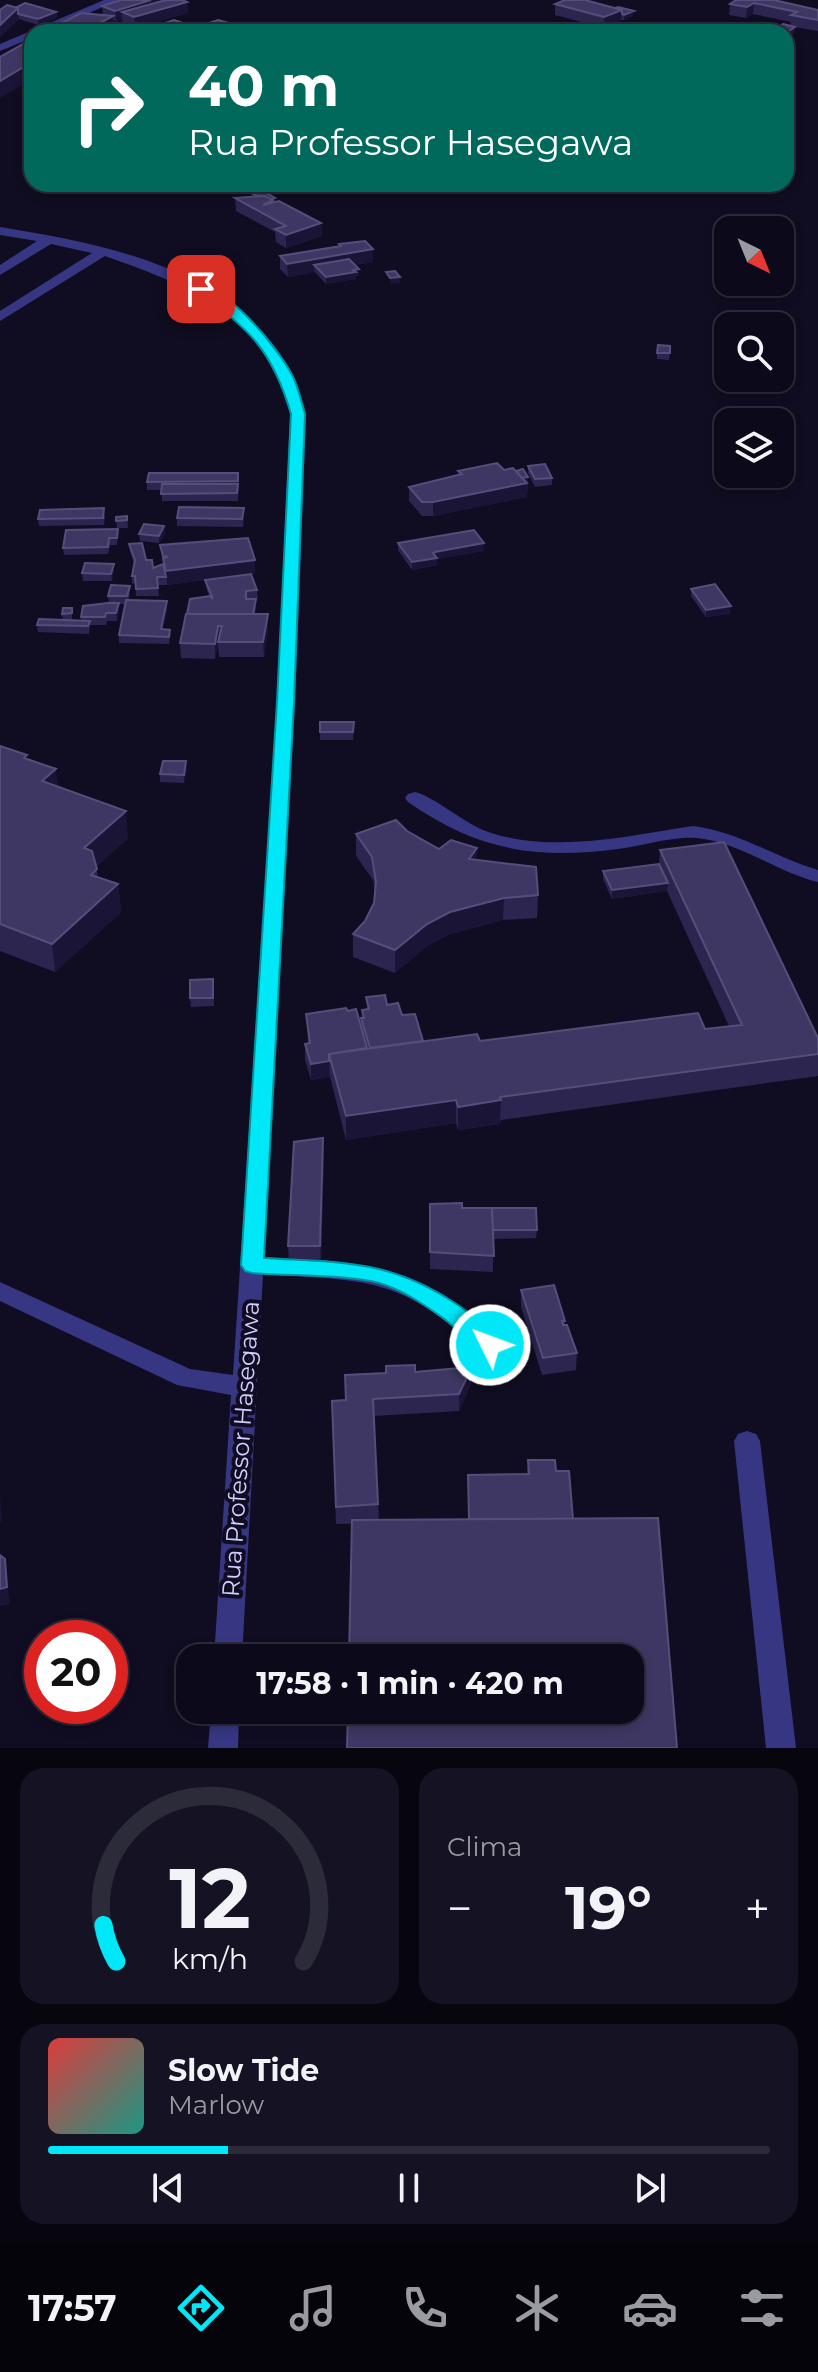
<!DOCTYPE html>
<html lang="pt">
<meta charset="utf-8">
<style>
:root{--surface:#0c0a1a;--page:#151323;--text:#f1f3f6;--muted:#9a9aa2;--line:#2c2b39;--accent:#00e7f8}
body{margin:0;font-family:Montserrat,sans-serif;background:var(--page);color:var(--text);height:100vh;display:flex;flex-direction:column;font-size:30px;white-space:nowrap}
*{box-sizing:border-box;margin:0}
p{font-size:26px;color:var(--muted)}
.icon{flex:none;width:44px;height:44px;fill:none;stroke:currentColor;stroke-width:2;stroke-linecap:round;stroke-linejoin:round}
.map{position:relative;height:1748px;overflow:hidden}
.drawer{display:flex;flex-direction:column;gap:20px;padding:20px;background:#07060e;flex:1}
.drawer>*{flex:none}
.top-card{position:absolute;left:24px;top:24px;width:770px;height:168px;border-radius:24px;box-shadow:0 4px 12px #0003,0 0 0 2px var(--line);background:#00695c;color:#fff;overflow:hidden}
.needle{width:52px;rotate:137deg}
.buttons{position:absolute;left:714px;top:216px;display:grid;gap:16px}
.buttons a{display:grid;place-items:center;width:80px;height:80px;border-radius:16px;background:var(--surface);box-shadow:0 4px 12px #0003,0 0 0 2px var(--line);font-size:40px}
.speed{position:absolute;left:24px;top:1620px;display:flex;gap:16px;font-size:40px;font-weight:700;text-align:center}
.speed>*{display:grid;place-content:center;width:104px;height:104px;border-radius:50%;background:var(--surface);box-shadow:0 4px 12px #0003,0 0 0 2px var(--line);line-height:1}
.speed .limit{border:12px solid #d22;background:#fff;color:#111}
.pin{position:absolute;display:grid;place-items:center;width:68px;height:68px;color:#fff;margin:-34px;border-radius:16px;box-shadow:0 4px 12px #0006}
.me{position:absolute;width:88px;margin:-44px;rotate:312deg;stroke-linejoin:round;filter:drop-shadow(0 0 6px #0008)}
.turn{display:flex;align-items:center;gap:28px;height:168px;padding:0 32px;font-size:36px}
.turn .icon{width:104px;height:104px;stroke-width:2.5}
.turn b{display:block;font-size:56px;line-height:68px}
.big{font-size:60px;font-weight:700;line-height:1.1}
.drawer .tile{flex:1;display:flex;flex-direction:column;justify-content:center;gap:12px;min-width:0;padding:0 28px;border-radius:24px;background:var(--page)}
.drawer .dial{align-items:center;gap:0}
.dial svg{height:208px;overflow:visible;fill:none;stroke:var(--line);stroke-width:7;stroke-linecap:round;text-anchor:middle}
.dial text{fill:var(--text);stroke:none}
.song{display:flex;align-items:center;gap:24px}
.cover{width:96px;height:96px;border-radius:12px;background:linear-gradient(135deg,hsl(0 70% 55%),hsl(170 70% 35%))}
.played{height:8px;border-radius:4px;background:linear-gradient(90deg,var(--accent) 25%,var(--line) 25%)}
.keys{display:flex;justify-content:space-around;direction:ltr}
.heat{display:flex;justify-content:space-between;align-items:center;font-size:44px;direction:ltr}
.drawer .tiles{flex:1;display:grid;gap:20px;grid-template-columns:1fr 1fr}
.tile:last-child{grid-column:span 2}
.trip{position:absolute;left:176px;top:1644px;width:468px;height:80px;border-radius:24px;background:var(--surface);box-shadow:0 4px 12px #0003,0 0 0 2px var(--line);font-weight:700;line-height:80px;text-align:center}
.tabs{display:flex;height:128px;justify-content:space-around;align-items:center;background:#05040a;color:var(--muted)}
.tabs .icon{width:56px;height:56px}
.tabs .active{color:var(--accent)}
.tabs b{font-size:36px;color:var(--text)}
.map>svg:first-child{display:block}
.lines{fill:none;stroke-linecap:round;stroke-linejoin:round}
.minor{fill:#373682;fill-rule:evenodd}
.wall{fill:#2c2550}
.shaded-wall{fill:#1a1436}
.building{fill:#3e3763;stroke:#554e7b;stroke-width:2}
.route{fill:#00e7f8;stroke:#0096a1;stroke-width:2}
.labels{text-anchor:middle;stroke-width:8;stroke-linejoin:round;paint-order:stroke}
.street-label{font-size:24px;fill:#d2cdff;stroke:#100d22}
</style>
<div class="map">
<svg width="818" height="1748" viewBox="0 0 818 1748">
<rect width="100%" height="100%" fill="#100d22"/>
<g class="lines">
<g class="minor">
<polygon points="104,0 118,0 47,32 32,32 32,38 0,51 0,44"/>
<path d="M 0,227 C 105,244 235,268 292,373 C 299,385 302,401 306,414 L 295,702 L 264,1257 C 343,1261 402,1260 467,1311 C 480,1321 495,1331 502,1345 L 499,1352 L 490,1354 L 481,1352 C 401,1276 368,1281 263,1274 L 242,1658 L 214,1658 L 231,1395 L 177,1385 L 0,1301 L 0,1282 L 190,1369 L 233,1375 L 277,702 L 290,414 C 286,400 284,385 277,372 C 243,311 180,282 116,260 L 105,256 L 0,321 L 0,311 L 92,253 L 51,244 L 0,275 L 0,265 L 37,241 L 0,235 Z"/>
<path d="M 415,792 C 437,798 464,824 491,833 C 556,853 627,836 693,826 C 739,832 775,857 818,870 L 818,882 C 777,872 739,842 697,838 C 672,836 643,846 618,849 C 535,860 477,850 408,802 L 405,798 L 408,794 Z"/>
<polygon points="747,1431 756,1434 760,1441 796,1748 766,1748 734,1441 738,1434"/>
<polygon points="211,1710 239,1710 238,1748 208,1748"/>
</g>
</g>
<g class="wall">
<polygon points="736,0 818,10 818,31 795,27 795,32 786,38 786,32 774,32 774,31 790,26 791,22 753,14 746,18 729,15 730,4"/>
<polygon points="187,2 188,13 135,28 123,23 122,20 116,22 113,20 114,31 112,32 45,32 103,15 102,6"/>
<polygon points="555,4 633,16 624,20 621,20 604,28 555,15"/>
<polygon points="15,8 56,12 57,18 38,25 19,19 0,37 0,10"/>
<polygon points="32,84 32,98 28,97 27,86"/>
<polygon points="253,194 275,202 321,223 322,236 286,248 276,242 275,232 236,211 235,198 253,197"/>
<polygon points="339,244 373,262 355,265 359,275 356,276 356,279 326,284 315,272 288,277 280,269 280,256 339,246"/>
<polygon points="670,346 669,360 657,359 657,353"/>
<polygon points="528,466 552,478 552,485 535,487 528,473"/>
<polygon points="504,470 516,471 528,477 527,497 433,516 422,516 409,501 409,487 458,475 458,471"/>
<polygon points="239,480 238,501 162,501 162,490 147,490 147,482"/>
<polygon points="244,515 243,527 177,526 177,518"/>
<polygon points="105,516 104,525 39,526 38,519"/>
<polygon points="127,516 128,528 117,528 116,517"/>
<polygon points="164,526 165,534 159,543 140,541 139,534"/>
<polygon points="118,529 117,545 110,545 108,554 64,555 63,548"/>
<polygon points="398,543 484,543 484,551 437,559 437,565 412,570 398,550"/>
<polygon points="129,544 153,568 163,564 160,545 255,560 255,574 251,574 257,590 258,598 246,599 256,607 255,614 268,629 264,657 219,657 218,644 215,659 181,658 180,643 187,614 209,596 206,587 205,580 167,585 158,585 159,596 136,596 136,583 132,584 132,576 134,564 130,551"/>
<polygon points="114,571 112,581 83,581 82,573"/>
<polygon points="691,589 730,614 706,617 691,596"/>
<polygon points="130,593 129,600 167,609 163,630 170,637 169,644 119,643 119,635 125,604 119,604 119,611 117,621 107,621 106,625 90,625 89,634 38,632 37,625 63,620 62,614 72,608 72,620 81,621 81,617 109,603 108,596"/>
<polygon points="354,722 353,740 320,740 320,732"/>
<polygon points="0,746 27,759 58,787 128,838 96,867 98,877 118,884 121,912 55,972 0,951"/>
<polygon points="186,761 187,769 184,783 160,782 160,774"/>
<polygon points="407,831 439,849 476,860 538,895 537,918 503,920 450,934 427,946 395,973 353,957 353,934 365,921 374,903 375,894 373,880 356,856 356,834"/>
<polygon points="660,850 818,1038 818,1076 501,1120 500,1124 458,1130 456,1123 346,1140 330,1077 311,1080 305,1060 305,1044 308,1043 306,1014 348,1011 361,1026 362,1010 367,1009 366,997 387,1005 402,1015 423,1041 480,1041 705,1029 729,1026 667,891 612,899 603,879 603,871 659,864"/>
<polygon points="213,979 214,1006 191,1007 190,998"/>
<polygon points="324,1154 321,1263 289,1263 288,1246"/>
<polygon points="430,1204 462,1208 537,1230 536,1238 493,1239 493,1272 430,1269"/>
<polygon points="521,1290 565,1321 565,1325 577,1353 576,1370 542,1375 521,1307"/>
<polygon points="472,1367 471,1384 459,1411 374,1416 379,1520 468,1519 468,1475 527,1474 528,1460 556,1471 573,1519 336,1524 332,1401 346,1400 415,1372"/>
</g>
<g class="shaded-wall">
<polygon points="151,0 168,0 122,12 122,20 116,22 115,11"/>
<polygon points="187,2 188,13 135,28 134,17"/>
<polygon points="754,3 753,14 746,18 747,7"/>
<polygon points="18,8 19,19 0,37 0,25"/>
<polygon points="622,10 621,21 604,28 604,17"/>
<polygon points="634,11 633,16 624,20 624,15"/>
<polygon points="56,12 57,18 38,25 38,19"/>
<polygon points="113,16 114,31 112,32 84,32"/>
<polygon points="183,23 183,29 174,32 157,32"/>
<polygon points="229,23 229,32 203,32"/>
<polygon points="795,27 795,32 786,38 786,33"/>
<polygon points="32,62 32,79 0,98 0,81"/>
<polygon points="321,223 322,236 286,248 286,235"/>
<polygon points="373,249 373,262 320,271 314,265 315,272 288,277 287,264"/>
<polygon points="359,269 359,275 356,276 356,279 326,284 326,277"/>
<polygon points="400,277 400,283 390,284 390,278"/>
<polygon points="528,477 527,497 433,516 433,502"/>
<polygon points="164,526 165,534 159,543 159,536"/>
<polygon points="484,543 484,551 437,559 437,565 412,570 412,562 433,553"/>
<polygon points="255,560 255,574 167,585 166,571"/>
<polygon points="114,564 114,571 112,581 111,574"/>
<polygon points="167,601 167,609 162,637 161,629"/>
<polygon points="119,603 119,611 117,621 116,613"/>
<polygon points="731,606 730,614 706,617 706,610"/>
<polygon points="268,614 268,629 264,657 263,642"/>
<polygon points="218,626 219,641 215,659 215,644"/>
<polygon points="186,761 187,769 184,783 184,775"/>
<polygon points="56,769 59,796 42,781"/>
<polygon points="126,811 128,838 86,876 84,848"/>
<polygon points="477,848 476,871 469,859"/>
<polygon points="668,883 667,891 612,899 612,890"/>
<polygon points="118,884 121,912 55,972 52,944"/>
<polygon points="504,898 503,920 450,934 427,946 395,973 395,950 427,924 450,912"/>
<polygon points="329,1061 330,1077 311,1080 311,1064"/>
<polygon points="456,1100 456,1123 346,1140 346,1116"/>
<polygon points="501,1100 500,1124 458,1130 458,1107"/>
<polygon points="323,1138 324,1154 321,1263 320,1246"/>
<polygon points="472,1367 471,1384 459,1411 459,1394"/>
<polygon points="0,1495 2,1520 0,1523"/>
<polygon points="5,1559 10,1604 0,1606 0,1589"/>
</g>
<g class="building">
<polygon points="121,0 151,0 115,11 102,6"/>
<polygon points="166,0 182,0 187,2 134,17 122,12"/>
<polygon points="565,0 585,0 622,10 604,17 555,4"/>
<polygon points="736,0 774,0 818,10 818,20 791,15 797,12 754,3 747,7 730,4"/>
<polygon points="25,3 56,12 38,19 18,14 18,8 15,8"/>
<polygon points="7,5 18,8 0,25 0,10"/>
<polygon points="618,7 634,11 624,15 622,14 622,10 615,8"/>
<polygon points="81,13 113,16 84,32 45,32"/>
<polygon points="174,20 183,23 157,32 138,32"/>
<polygon points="218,20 229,23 203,32 182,32"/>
<polygon points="783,24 795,27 786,33 774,31"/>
<polygon points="32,39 32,62 0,81 0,57"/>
<polygon points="263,191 275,198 271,199 264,196 257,196 253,194"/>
<polygon points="264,196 273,200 263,205 279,201 321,223 286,235 275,229 286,226 235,198"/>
<polygon points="365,241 373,249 287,264 280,256 341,246 339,244"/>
<polygon points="349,259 359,269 353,270 356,272 326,277 314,265"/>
<polygon points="395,271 400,277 390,278 386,272"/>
<polygon points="658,345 670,346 670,353 657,353"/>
<polygon points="497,463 504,470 513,468 527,483 433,502 422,502 409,487 462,474 458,471"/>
<polygon points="545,464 552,478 535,479 528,466"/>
<polygon points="523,469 528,477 522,478 516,471"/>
<polygon points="149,473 238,473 238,481 147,482"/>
<polygon points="162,484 238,484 237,493 161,494"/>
<polygon points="179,507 244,508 242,519 177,518"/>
<polygon points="104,508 103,518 38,519 40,510"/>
<polygon points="127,516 127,520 116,521 116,517"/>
<polygon points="144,524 164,526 159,536 139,534"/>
<polygon points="118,529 117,538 109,538 108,547 63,548 66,530"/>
<polygon points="474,530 484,543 435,552 433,553 437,558 412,562 398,543"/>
<polygon points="248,538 255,560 166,571 163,558 168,557 163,556 160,545"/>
<polygon points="142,543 146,560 152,560 153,568 163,564 166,577 157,577 158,588 136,589 135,576 132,576 135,560 129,544"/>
<polygon points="85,563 114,564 111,574 82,573"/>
<polygon points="251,574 257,590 246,591 246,599 256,599 253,614 187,614 190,599 210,596 213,599 205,580"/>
<polygon points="715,584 731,606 706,610 691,589"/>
<polygon points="111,585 130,586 127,596 108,596"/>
<polygon points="126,600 167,601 161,629 170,630 169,637 119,635"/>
<polygon points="108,603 119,603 116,613 106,613 105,617 81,617 83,606"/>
<polygon points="63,608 72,608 72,613 62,614"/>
<polygon points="186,614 268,614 263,642 218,642 222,626 218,626 215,644 180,643"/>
<polygon points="39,619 90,621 88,626 37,625"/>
<polygon points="320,722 354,722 353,732 320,732"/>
<polygon points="0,746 27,755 24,758 56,769 42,781 126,811 84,848 92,851 97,869 91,875 118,884 52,944 0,924"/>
<polygon points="163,761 186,761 184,775 160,774"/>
<polygon points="396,820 407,831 439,849 451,840 477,848 469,859 536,867 538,895 504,898 450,912 427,924 395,950 353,934 365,921 374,903 376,882 372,857 356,834"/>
<polygon points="724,842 818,1038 818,1054 500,1097 501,1100 458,1107 456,1100 346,1116 329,1054 477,1034 480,1041 698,1013 705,1029 742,1025 660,850"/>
<polygon points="659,864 668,883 612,890 603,871"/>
<polygon points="213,979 213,998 190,998 190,980"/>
<polygon points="385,995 387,1005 398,1003 402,1015 415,1014 423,1041 370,1048 361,1018 364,1018 362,1010 369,1009 366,997"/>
<polygon points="346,1008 348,1011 356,1009 367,1048 329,1054 329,1061 311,1064 305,1044 310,1043 306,1014"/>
<polygon points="323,1138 320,1246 288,1246 294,1142"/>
<polygon points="462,1203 462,1208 492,1208 494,1256 430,1252 430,1204"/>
<polygon points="492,1208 536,1208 537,1230 493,1230"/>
<polygon points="554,1285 565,1321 562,1321 563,1325 567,1325 577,1353 543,1358 521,1290"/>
<polygon points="415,1365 415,1372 472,1367 459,1394 373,1399 378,1504 336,1507 332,1401 346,1400 345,1375 386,1373 386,1366"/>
<polygon points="528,1460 555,1460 556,1471 569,1471 573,1519 469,1519 468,1475 529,1474"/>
<polygon points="658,1518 677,1748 347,1748 348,1710 630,1710 630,1658 349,1658 352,1520"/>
<polygon points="0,1555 5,1559 7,1587 0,1589"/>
</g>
<path class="route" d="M 197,287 C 226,283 278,349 291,373 C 298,385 301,401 305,414 L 294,702 L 264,1258 C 344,1263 391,1259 461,1307 C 475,1318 493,1329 502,1345 L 498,1351 C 479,1357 458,1329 443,1318 C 422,1303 397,1286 371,1281 C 333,1274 291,1276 252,1273 L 245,1271 L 241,1265 L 277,702 L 291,414 C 273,352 250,328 197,292 Z"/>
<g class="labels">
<g class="street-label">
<text transform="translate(241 1449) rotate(-86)" y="8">Rua Professor Hasegawa</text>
</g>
</g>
</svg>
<div class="buttons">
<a><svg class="needle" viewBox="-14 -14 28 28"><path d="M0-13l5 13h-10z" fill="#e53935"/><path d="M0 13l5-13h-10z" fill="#9a9aa2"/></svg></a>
<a><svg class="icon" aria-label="search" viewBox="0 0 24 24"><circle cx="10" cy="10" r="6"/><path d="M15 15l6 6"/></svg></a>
<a><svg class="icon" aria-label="layers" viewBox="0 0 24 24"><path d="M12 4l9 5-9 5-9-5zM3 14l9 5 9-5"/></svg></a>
</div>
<div class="speed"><div class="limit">20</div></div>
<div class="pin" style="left:201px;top:289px;background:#d93025"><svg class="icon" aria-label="arrive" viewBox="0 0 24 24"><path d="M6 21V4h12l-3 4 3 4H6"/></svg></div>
<svg class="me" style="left:490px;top:1345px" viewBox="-20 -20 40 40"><circle r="17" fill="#00e7f8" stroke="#fff" stroke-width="3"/><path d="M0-11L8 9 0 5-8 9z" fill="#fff"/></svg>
<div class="trip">17:58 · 1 min · 420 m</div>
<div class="top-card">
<div class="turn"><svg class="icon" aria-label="right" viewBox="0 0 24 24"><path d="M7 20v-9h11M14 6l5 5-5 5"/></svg><div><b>40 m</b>Rua Professor Hasegawa</div></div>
</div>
</div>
<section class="drawer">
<div class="tiles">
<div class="tile dial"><svg viewBox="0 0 100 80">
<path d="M14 69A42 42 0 1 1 86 69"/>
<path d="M14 69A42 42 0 0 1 9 55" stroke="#00e7f8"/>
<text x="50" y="56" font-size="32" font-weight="700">12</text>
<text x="50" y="72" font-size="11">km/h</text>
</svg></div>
<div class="tile"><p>Clima</p>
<div class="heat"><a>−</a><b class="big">19°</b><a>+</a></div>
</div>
<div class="tile">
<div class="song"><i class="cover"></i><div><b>Slow Tide</b><p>Marlow</p></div></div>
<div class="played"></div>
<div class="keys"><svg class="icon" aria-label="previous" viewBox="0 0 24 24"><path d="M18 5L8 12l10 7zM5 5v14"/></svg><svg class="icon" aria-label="pause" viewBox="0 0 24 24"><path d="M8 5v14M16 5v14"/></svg><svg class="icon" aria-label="next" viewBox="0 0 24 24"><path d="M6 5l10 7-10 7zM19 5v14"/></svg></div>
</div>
</div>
</section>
<nav class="tabs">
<b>17:57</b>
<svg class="icon active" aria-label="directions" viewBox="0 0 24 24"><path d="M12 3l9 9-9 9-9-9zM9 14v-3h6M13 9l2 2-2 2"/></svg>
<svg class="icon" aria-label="music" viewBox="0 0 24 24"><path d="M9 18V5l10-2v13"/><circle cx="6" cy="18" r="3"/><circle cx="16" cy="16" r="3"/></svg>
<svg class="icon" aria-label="phone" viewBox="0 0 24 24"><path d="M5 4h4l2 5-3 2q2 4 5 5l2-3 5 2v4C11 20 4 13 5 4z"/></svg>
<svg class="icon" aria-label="climate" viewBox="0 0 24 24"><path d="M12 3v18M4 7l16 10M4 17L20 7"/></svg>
<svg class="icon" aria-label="car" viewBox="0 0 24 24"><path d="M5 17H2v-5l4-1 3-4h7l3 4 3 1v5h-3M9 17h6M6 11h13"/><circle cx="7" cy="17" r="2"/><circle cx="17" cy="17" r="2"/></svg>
<svg class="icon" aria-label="filters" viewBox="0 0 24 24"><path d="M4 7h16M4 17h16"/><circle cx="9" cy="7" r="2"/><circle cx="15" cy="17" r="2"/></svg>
</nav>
